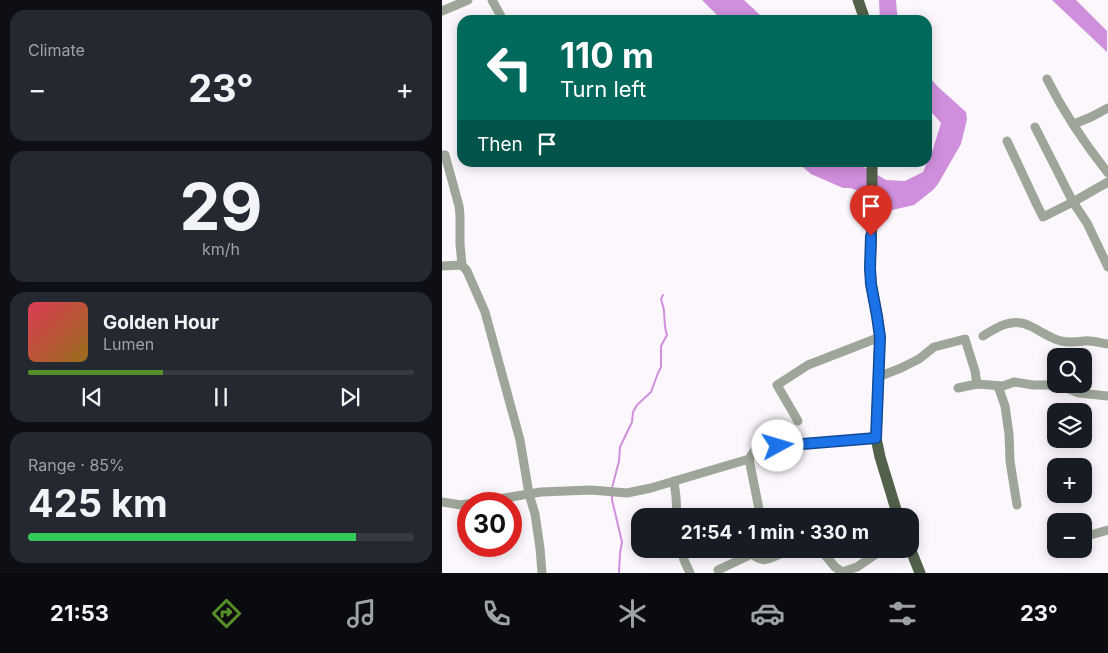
<!DOCTYPE html>
<meta charset="utf-8">
<style>
:root{--surface:#171b24;--page:#242831;--text:#f1f3f6;--muted:#9ea1a6;--line:#363941;--accent:#568e29}
body{margin:0;font-family:Inter,sans-serif;background:var(--page);color:var(--text);height:100vh;display:flex;flex-direction:column;font-size:19px;white-space:nowrap}
*{box-sizing:border-box;margin:0}
p{font-size:16px;color:var(--muted)}
.icon{flex:none;width:28px;height:28px;fill:none;stroke:currentColor;stroke-width:2;stroke-linecap:round;stroke-linejoin:round}
.map{position:relative;flex:1;overflow:hidden}
.drawer{display:flex;flex-direction:column;gap:10px;padding:10px;background:#0d0f14;width:442px}
.drawer>*{flex:none}
.hud{position:absolute;left:15px;top:15px;width:475px;height:152px;border-radius:15px;box-shadow:0 2px 12px #0003;background:#00695c;color:#fff;overflow:hidden}
.controls{position:absolute;left:605px;top:348px;display:grid;gap:10px}
.controls a{display:grid;place-items:center;width:45px;height:45px;border-radius:10px;background:var(--surface);box-shadow:0 2px 12px #0003;font-size:25px}
.speed{position:absolute;left:15px;top:492px;display:flex;gap:10px;font-size:25px;font-weight:700;text-align:center}
.speed>*{display:grid;place-content:center;width:65px;height:65px;border-radius:50%;background:var(--surface);box-shadow:0 2px 12px #0003;line-height:1}
.speed .limit{border:8px solid #d22;background:#fff;color:#111}
.pin{position:absolute;display:grid;place-items:center;width:42px;height:42px;color:#fff;margin:-51px -21px;border-radius:50% 50% 50% 0;rotate:-45deg;box-shadow:0 0 5px #0007}
.pin .icon{rotate:45deg}
.me{position:absolute;width:55px;margin:-28px;rotate:84deg;stroke-linejoin:round;filter:drop-shadow(0 0 4px #0008)}
.turn{display:flex;align-items:center;gap:18px;height:105px;padding:0 20px;font-size:22px}
.turn .icon{width:65px;height:65px;stroke-width:2.5}
.turn b{display:block;font-size:35px;line-height:42px}
.then{display:flex;align-items:center;height:48px;padding:0 20px;background:#0003;gap:10px;font-size:19px}
.big{font-size:38px;font-weight:700;line-height:1.1}
.drawer .widget{flex:1;display:flex;flex-direction:column;justify-content:center;gap:8px;min-width:0;padding:0 18px;border-radius:15px;background:var(--page)}
.drawer .dial{align-items:center;gap:0}
.dial b{font-size:65px;line-height:1}
.song{display:flex;align-items:center;gap:15px}
.cover{width:60px;height:60px;border-radius:8px;background:linear-gradient(135deg,hsl(350 70% 55%),hsl(40 70% 35%))}
.played{height:5px;border-radius:2px;background:linear-gradient(90deg,var(--accent) 35%,var(--line) 35%)}
.keys{display:flex;justify-content:space-around;direction:ltr}
.heat{display:flex;justify-content:space-between;align-items:center;font-size:28px;direction:ltr}
.charge{height:8px;border-radius:4px;background:linear-gradient(90deg,#34c759 85%,var(--line) 0)}
.trip{position:absolute;left:189px;top:508px;width:288px;height:50px;border-radius:15px;background:var(--surface);box-shadow:0 2px 12px #0003;font-weight:700;line-height:50px;text-align:center}
.dock{display:flex;height:80px;justify-content:space-around;align-items:center;background:#090b0e;color:var(--muted)}
.dock .icon{width:35px;height:35px}
.dock .current{color:var(--accent)}
.dock b{font-size:22px;color:var(--text)}
main{display:flex;flex:1;min-height:0}
.map>svg:first-child{display:block}
.water{fill:#d08fdd}
.lines{fill:none;stroke-linecap:round;stroke-linejoin:round}
.stream{stroke:#d08fdd;stroke-width:2}
.minor{stroke:#9da698;stroke-width:9}
.major{stroke:#52614a;stroke-width:11}
.route-casing{stroke:#114b97;stroke-width:12}
.route{stroke:#1a73e8;stroke-width:9}
</style>
<main>
<section class="drawer">
<div class="widget"><p>Climate</p>
<div class="heat"><a>−</a><b class="big">23°</b><a>+</a></div>
</div>
<div class="widget dial"><b>29</b><p>km/h</p></div>
<div class="widget">
<div class="song"><i class="cover"></i><div><b>Golden Hour</b><p>Lumen</p></div></div>
<div class="played"></div>
<div class="keys"><svg class="icon" aria-label="previous" viewBox="0 0 24 24"><path d="M18 5L8 12l10 7zM5 5v14"/></svg><svg class="icon" aria-label="pause" viewBox="0 0 24 24"><path d="M8 5v14M16 5v14"/></svg><svg class="icon" aria-label="next" viewBox="0 0 24 24"><path d="M6 5l10 7-10 7zM19 5v14"/></svg></div>
</div>
<div class="widget"><p>Range · 85%</p><b class="big">425 km</b><div class="charge"></div></div>
</section>
<div class="map">
<svg width="666" height="573" viewBox="0 0 666 573">
<rect width="100%" height="100%" fill="#fcf7fd"/>
<g class="water">
<polygon points="260,0 302,0 318,15 321,20 280,20"/>
<polygon points="437,0 454,0 455,13 457,20 438,20"/>
<polygon points="610,0 634,0 665,31 665,52"/>
<polygon points="485,74 495,86 524,112 525,119 519,144 496,184 491,190 472,205 446,211 435,208 414,190 408,188 401,188 369,174 356,163 415,163 444,180 463,181 481,172 491,149 499,123 485,107"/>
</g>
<g class="lines">
<g class="stream">
<path d="M 170,488 L 177,461 L 178,447 L 190,422 L 191,412 L 195,405 L 209,392 L 216,373 L 219,367 L 219,346 L 225,335 C 222,327 223,321 222,312 C 222,308 220,303 219,299 L 221,295"/>
<polyline points="170,494 170,500 180,542 178,553 177,573"/>
</g>
<g class="minor">
<polyline points="50,0 61,20"/>
<polyline points="0,11 26,0"/>
<path d="M 605,79 C 622,113 643,144 666,173"/>
<polyline points="632,124 649,117 666,108"/>
<polyline points="593,127 631,202 645,223 666,267"/>
<polyline points="565,141 595,205 601,217 631,202 666,182"/>
<polyline points="0,155 3,155 17,206 18,216 18,244 20,265 25,271 43,312 78,440 87,494 93,514 98,548 100,573"/>
<polyline points="0,266 20,265"/>
<path d="M 541,336 C 555,327 571,317 588,326 C 599,331 607,338 619,341 C 628,343 634,342 642,341 C 650,340 658,343 666,344"/>
<polyline points="436,377 459,368 477,359 492,347 523,339 533,371 535,384"/>
<polyline points="556,386 563,406 567,434 568,461 575,505"/>
<polyline points="516,388 535,384 561,386 572,382 591,385 606,385 624,388 637,393 666,396"/>
<polyline points="356,421 335,385 366,365 438,337"/>
<polyline points="307,459 318,514"/>
<polyline points="232,481 234,497 235,516"/>
<polyline points="0,502 19,505 99,492 149,490 185,493 209,488 307,459 314,448 434,438"/>
<polyline points="641,537 666,530"/>
<polyline points="239,549 242,560 248,573"/>
<path d="M 307,549 C 319,569 332,556 348,549"/>
<polyline points="378,549 393,567 400,572 415,567 434,554 444,549"/>
<polyline points="276,570 310,554"/>
</g>
<g class="major">
<polyline points="416,0 423,20"/>
<polyline points="430,162 430,222 428,268 429,284 435,316 438,337 434,438 438,457 456,516"/>
<polyline points="468,548 478,573"/>
</g>
</g>
<g class="lines">
<g class="route-casing">
<polyline id="route" points="336,446 434,438 438,337 435,316 429,284 428,268 429,236"/>
</g>
<use href="#route" class="route"/>
</g>
</svg>
<div class="controls">
<a><svg class="icon" aria-label="search" viewBox="0 0 24 24"><circle cx="10" cy="10" r="6"/><path d="M15 15l6 6"/></svg></a>
<a><svg class="icon" aria-label="layers" viewBox="0 0 24 24"><path d="M12 4l9 5-9 5-9-5zM3 14l9 5 9-5"/></svg></a>
<a>+</a>
<a>−</a>
</div>
<div class="speed"><div class="limit">30</div></div>
<div class="pin" style="left:429px;top:236px;background:#d93025"><svg class="icon" aria-label="arrive" viewBox="0 0 24 24"><path d="M6 21V4h12l-3 4 3 4H6"/></svg></div>
<svg class="me" style="left:336px;top:446px" viewBox="-20 -20 40 40"><circle r="19" fill="#fff"/><path d="M0-13L10 11 0 6-10 11z" fill="#1a73e8"/></svg>
<div class="trip">21:54 · 1 min · 330 m</div>
<div class="hud">
<div class="turn"><svg class="icon" aria-label="left" viewBox="0 0 24 24"><path d="M17 20v-9H6M10 6l-5 5 5 5"/></svg><div><b>110 m</b>Turn left</div></div>
<div class="then">Then<svg class="icon" aria-label="arrive" viewBox="0 0 24 24"><path d="M6 21V4h12l-3 4 3 4H6"/></svg></div>
</div>
</div>
</main>
<nav class="dock">
<b>21:53</b>
<svg class="icon current" aria-label="directions" viewBox="0 0 24 24"><path d="M12 3l9 9-9 9-9-9zM9 14v-3h6M13 9l2 2-2 2"/></svg>
<svg class="icon" aria-label="music" viewBox="0 0 24 24"><path d="M9 18V5l10-2v13"/><circle cx="6" cy="18" r="3"/><circle cx="16" cy="16" r="3"/></svg>
<svg class="icon" aria-label="phone" viewBox="0 0 24 24"><path d="M5 4h4l2 5-3 2q2 4 5 5l2-3 5 2v4C11 20 4 13 5 4z"/></svg>
<svg class="icon" aria-label="climate" viewBox="0 0 24 24"><path d="M12 3v18M4 7l16 10M4 17L20 7"/></svg>
<svg class="icon" aria-label="car" viewBox="0 0 24 24"><path d="M5 17H2v-5l4-1 3-4h7l3 4 3 1v5h-3M9 17h6M6 11h13"/><circle cx="7" cy="17" r="2"/><circle cx="17" cy="17" r="2"/></svg>
<svg class="icon" aria-label="filters" viewBox="0 0 24 24"><path d="M4 7h16M4 17h16"/><circle cx="9" cy="7" r="2"/><circle cx="15" cy="17" r="2"/></svg>
<b>23°</b>
</nav>
